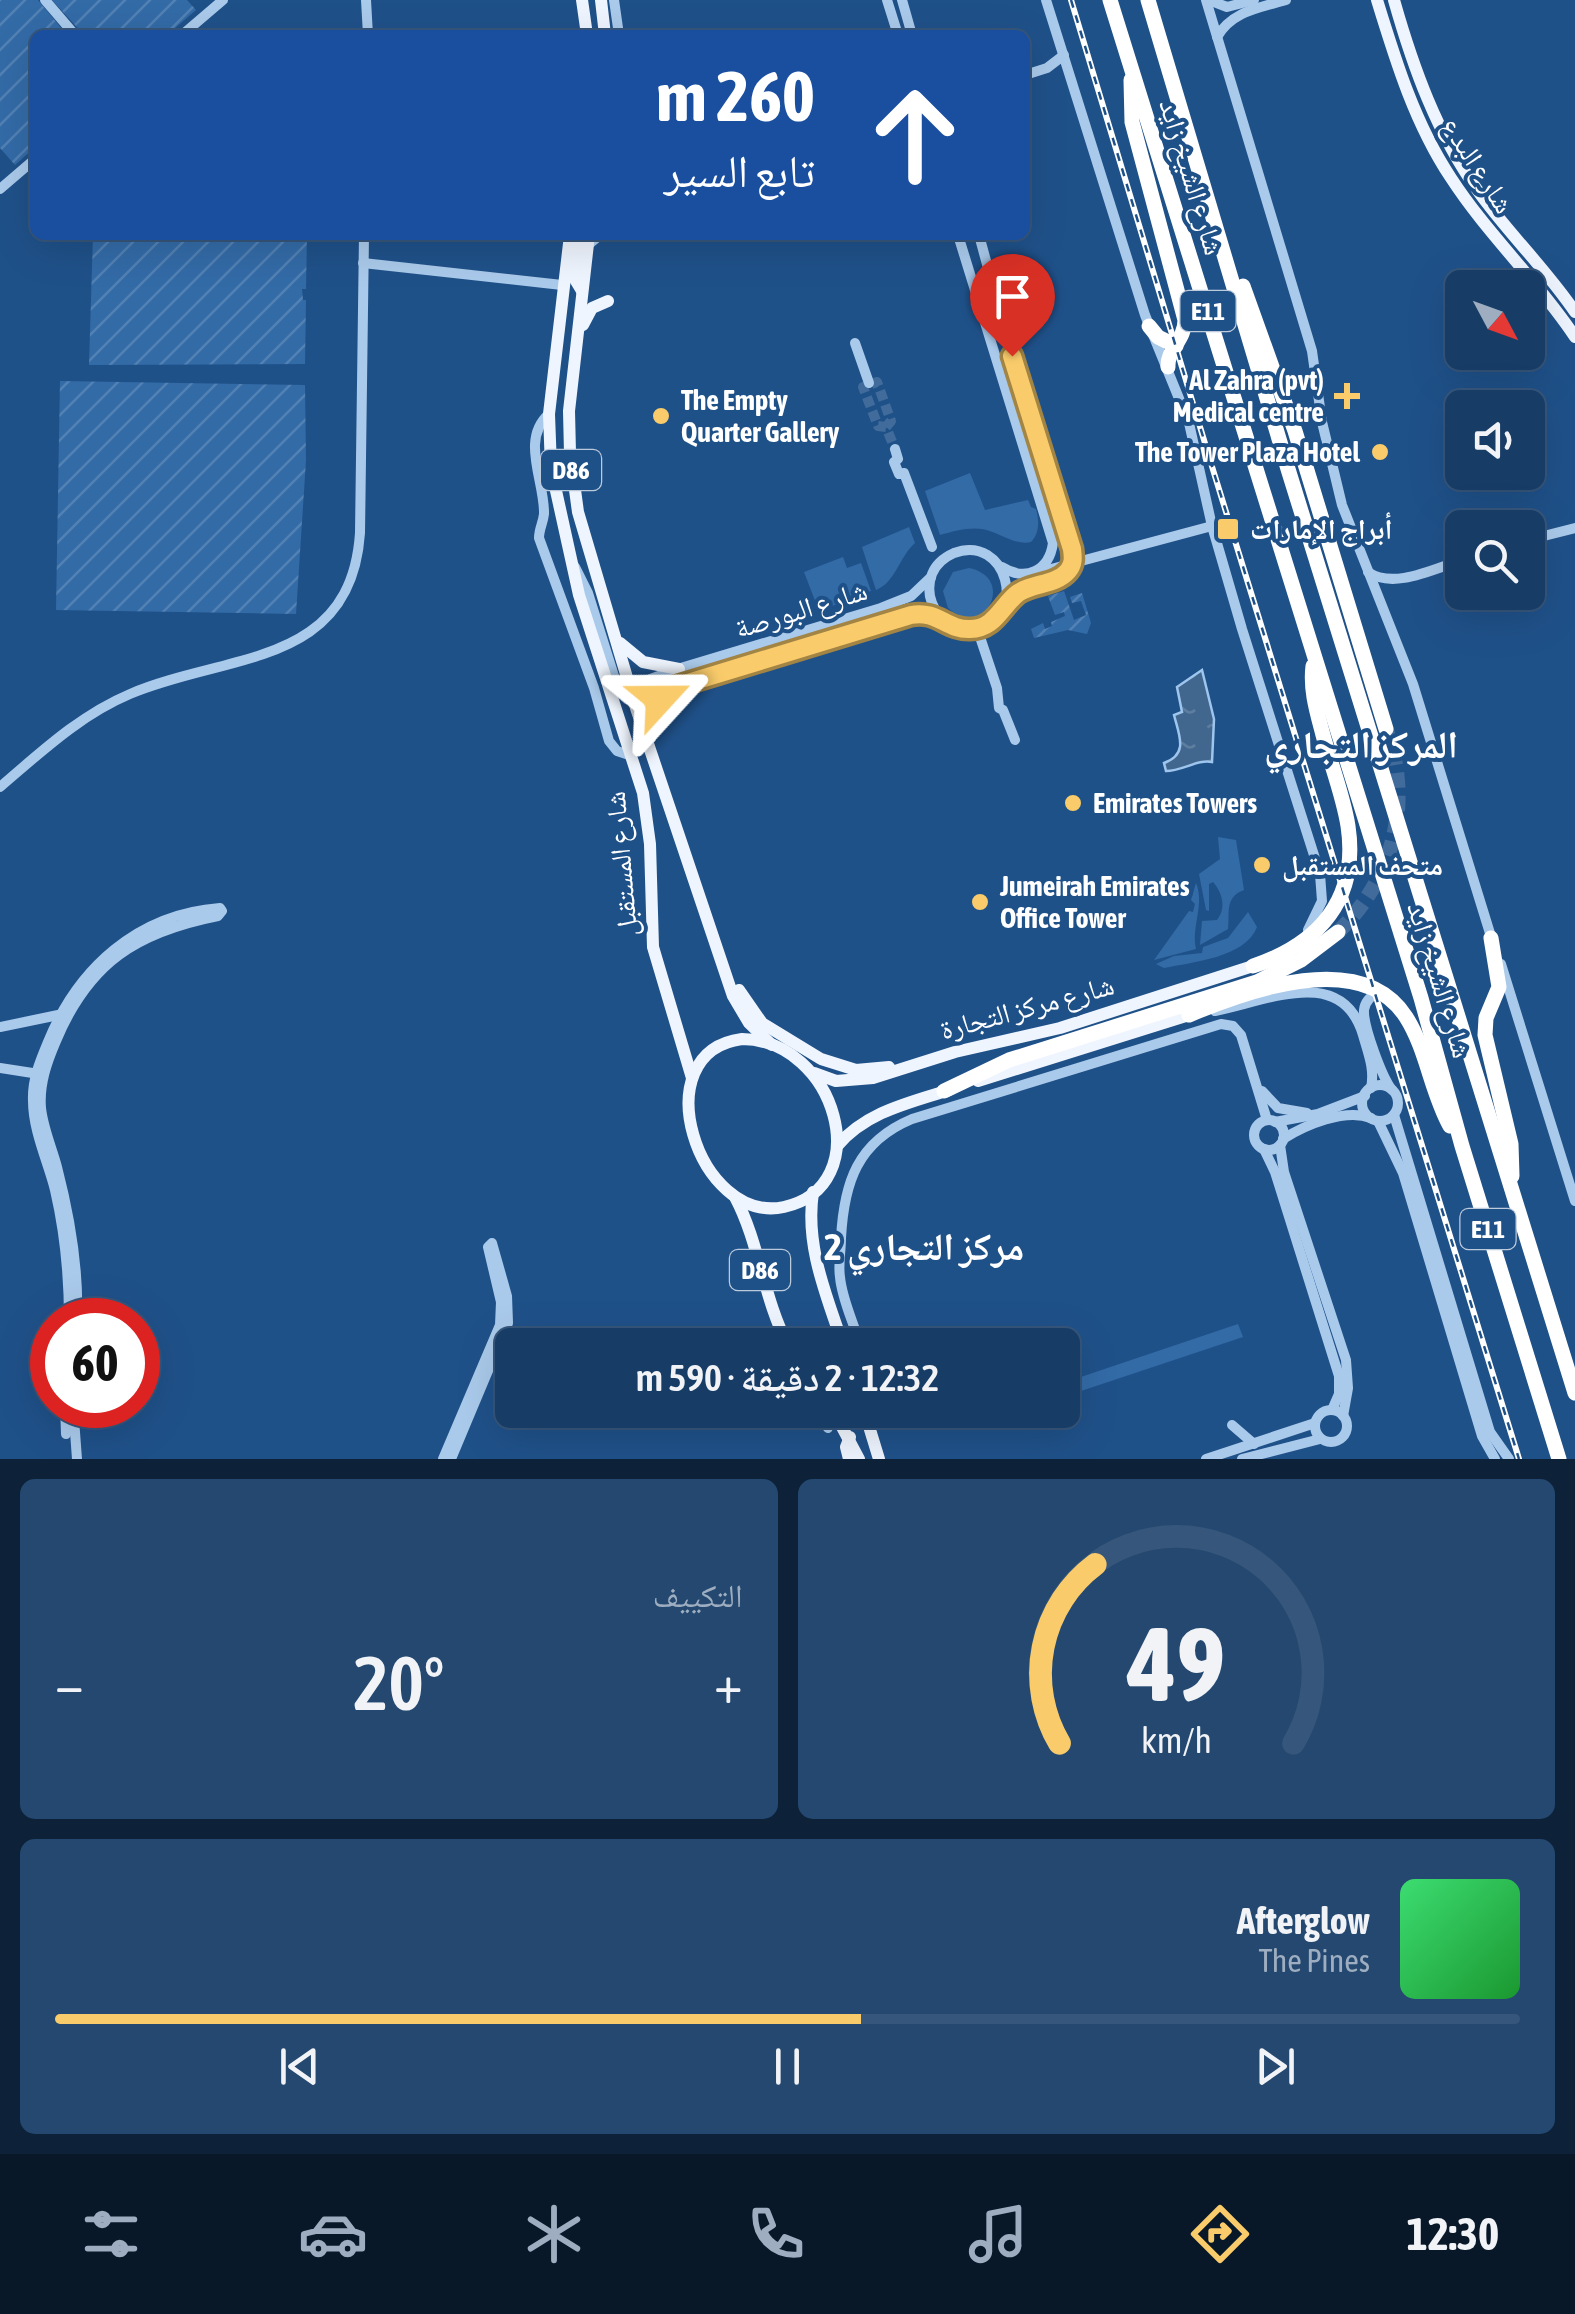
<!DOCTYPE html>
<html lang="ar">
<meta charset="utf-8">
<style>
:root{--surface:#173d67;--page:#244870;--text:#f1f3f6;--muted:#9eaec0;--line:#36567b;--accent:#f9cb6a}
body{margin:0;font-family:"Asap Condensed","Noto Naskh Arabic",sans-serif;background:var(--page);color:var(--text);direction:rtl;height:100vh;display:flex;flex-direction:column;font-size:38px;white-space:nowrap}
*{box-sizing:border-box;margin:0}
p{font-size:32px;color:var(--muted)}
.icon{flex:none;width:55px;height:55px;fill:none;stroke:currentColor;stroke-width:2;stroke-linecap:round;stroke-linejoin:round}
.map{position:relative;height:1459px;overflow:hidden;direction:ltr}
.sheet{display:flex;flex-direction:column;gap:20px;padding:20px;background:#0d2239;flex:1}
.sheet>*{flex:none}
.hud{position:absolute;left:30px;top:30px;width:1000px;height:210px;border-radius:15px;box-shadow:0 10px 40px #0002,0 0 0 2px var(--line);direction:rtl;background:#1a4fa0;color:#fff;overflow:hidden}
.needle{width:65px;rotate:131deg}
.tools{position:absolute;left:1445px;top:270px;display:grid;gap:20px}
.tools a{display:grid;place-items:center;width:100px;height:100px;border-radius:15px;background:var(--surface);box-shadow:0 10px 40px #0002,0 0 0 2px var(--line);font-size:50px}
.speed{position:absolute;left:30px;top:1298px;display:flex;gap:20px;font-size:50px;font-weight:700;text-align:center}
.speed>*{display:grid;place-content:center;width:130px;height:130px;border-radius:50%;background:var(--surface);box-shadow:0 10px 40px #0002,0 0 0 2px var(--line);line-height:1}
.speed .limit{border:15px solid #d22;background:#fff;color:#111}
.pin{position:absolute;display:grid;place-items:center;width:85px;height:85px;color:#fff;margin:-102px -42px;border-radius:50% 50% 50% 0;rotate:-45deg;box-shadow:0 0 10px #0007}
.pin .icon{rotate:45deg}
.me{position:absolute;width:110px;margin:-55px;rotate:66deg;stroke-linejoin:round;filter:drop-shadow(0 0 8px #0008)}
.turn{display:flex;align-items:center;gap:35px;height:210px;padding:0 50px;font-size:45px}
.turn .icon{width:130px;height:130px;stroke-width:2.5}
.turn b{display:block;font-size:70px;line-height:85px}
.big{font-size:75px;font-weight:600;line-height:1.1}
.sheet .tile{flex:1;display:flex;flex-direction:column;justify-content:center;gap:15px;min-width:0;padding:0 35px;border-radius:15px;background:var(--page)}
.sheet .dial{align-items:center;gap:0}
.dial svg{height:260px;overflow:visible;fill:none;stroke:var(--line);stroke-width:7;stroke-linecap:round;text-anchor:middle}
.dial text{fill:var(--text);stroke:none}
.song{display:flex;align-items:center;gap:30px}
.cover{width:120px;height:120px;border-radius:15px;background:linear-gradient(135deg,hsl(140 70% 55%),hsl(130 70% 35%))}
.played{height:10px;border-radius:5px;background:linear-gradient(90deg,var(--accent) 55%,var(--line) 55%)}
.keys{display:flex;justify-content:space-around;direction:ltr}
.heat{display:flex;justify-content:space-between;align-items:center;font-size:55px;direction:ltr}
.sheet .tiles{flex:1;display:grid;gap:20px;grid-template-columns:1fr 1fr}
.tile:last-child{grid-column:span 2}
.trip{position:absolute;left:495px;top:1328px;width:585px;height:100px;border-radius:15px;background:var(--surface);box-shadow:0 10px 40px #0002,0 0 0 2px var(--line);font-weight:600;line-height:100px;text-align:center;direction:rtl}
.tab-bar{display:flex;height:160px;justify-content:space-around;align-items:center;background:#091829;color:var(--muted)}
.tab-bar .icon{width:70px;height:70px}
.tab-bar .current{color:var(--accent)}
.tab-bar b{font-size:45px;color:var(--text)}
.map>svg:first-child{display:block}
.green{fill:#336ba7}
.garden{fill:url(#garden-furrows)}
.water{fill:url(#water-ripples);stroke:#9ec5ed;stroke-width:2.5}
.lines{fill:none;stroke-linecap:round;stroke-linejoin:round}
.minor-tunnel{stroke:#416b9b;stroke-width:10;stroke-dasharray:10 5;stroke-linecap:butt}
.highway-tunnel{stroke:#416b9b;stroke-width:15;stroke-dasharray:15 8;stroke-linecap:butt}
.minor{stroke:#aacaeb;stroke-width:10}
.major{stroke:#eff5fe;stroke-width:12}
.highway{stroke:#fff;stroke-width:15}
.rail-casing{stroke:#fff;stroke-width:6}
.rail{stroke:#1f5189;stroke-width:2.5;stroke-dasharray:8;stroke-linecap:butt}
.route-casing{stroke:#a28445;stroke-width:25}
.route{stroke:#f9cb6a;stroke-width:18}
.poi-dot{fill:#f9cb6a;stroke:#1f5189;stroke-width:4}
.labels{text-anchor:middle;stroke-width:8;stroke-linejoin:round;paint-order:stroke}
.shield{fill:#1f5189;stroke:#bccbdc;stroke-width:2.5}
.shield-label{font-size:25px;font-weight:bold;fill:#fff}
.street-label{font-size:28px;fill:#fff;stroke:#1f5189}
.poi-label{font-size:28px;font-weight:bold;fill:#fff;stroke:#1f5189;text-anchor:start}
.district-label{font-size:38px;font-weight:bold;fill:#fff;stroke:#1f5189}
</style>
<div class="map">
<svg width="1575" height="1459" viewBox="0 0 1575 1459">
<defs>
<pattern id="garden-furrows" width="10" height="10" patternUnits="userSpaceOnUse" patternTransform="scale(2.5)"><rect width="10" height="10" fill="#336ba7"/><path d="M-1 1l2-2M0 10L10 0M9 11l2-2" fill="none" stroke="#5281b4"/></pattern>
<pattern id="water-ripples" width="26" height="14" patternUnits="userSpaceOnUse" patternTransform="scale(2.5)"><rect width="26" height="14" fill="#42678f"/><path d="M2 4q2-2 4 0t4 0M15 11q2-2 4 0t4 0" fill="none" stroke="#5e7ea0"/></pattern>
</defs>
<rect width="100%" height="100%" fill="#1f5189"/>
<g class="green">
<path d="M 970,473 L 985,510 L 1028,500 L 1031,507 L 1036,509 C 1039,520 1040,533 1031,542 C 1015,546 999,532 982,529 C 968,527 954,531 940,535 L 925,491 Z"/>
<path d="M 909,527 L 915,543 C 899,557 896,582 876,590 L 862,547 Z"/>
<polygon points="843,557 847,568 861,563 871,591 819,611 804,572"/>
<path d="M 969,568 C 1017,578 984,641 948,608 L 943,591 L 953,572 Z"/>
<path d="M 1218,837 L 1236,840 L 1244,890 C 1224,897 1230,914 1228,929 L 1200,945 L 1202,921 L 1217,920 C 1227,908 1222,892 1213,882 L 1209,884 L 1209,911 L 1206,910 L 1199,874 L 1220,859 Z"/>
<path d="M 1196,883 C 1205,905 1191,926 1196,949 L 1154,960 L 1189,911 L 1193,912 L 1195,904 L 1191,900 Z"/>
<path d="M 1248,912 L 1257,927 C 1245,958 1192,962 1164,968 L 1156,964 L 1174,956 L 1202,953 L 1203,947 L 1228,938 Z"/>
<polygon points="1238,1324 1243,1337 1063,1397 1063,1383"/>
</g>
<g class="garden">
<polygon points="0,0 38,0 67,35 35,35 35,147 15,165 0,148"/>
<polygon points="52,0 187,0 196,10 167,35 84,35"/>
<polygon points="93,235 307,235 306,289 302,289 303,300 306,300 305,364 89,365"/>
<polygon points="60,381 305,385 306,460 296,614 56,610"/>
<polygon points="1064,591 1074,620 1086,615 1081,601 1072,603 1070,597 1082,593 1091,623 1087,634 1068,630 1034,638 1031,629 1043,623 1045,629 1052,626 1051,622 1065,616 1064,612 1055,615 1048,596"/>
</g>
<path class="water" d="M 1202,670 L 1214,719 L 1212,762 C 1198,759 1182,771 1166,771 L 1164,763 C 1189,754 1179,735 1174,715 L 1182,712 L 1177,687 Z"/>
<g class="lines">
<polyline class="minor-tunnel" points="886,427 891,421 877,382 863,387 878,426 886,427 895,449"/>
<path class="highway-tunnel" d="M 1338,932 C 1394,878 1413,803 1386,729"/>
<g class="minor">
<polyline points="45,0 75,35"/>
<polyline points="366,0 368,35"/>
<polyline points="614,0 619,35"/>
<polyline points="887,0 898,35"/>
<polyline points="902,0 912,35"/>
<polyline points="1046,0 1145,315 1189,423 1212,526 1242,629 1320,874 1322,901 1308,930"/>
<polyline points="1206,0 1312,351 1322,422 1342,505 1413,684 1493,943"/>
<polyline points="1209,0 1227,7 1254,0"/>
<polyline points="182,35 223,0"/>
<path d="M 1217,37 C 1232,11 1259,8 1286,0"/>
<polyline points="1025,75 1047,68 1064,55"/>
<polyline points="0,189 35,159"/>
<path d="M 958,235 L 1053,543 C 1049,571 1026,582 1002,567"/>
<path d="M 979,235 L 1012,356 L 1073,555 C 1070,586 1027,582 1008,603"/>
<polyline points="587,246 600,235"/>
<polyline points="363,263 562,285"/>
<polyline points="855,343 869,383"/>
<path d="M 549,414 C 520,439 545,482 544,514 C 543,523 539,529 539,538 L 594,688 L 609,741 L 617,751 L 632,756"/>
<polyline points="895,449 898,459 894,462 899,474 904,473 932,547"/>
<polyline points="1528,540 1575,528"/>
<path d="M 575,567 L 588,593 L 619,692 L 627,699 L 693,682 L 916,614 C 939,613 953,633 975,629 C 1030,619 1007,533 954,553 C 945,557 936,564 932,574 C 926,590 930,604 940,617"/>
<polyline points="1040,572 1212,526"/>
<path d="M 1368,572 C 1394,590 1435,568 1462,560"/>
<polyline points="977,628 997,688 999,708 1003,710 1015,740"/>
<polyline points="625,688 684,667 881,608 911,596 931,577"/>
<path d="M 0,787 C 41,752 80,715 130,694 C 226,653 351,668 360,533 L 364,235"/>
<polyline points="1501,964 1575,1201"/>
<path d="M 1380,991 C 1372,995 1365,1000 1364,1010 C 1363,1026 1382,1077 1392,1090"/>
<path d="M 1215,1011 C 1267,1001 1342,964 1363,1035 C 1368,1053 1375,1069 1371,1088"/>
<polyline points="0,1027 63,1014"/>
<polyline points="0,1068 39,1074"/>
<circle cx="1380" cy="1103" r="18"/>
<polyline points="1262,1091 1278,1108 1307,1113"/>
<polyline points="1394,1115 1490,1432 1509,1459"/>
<circle cx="1269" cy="1135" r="15"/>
<polyline points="1378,1121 1403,1173 1482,1436 1495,1459"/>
<polyline points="1275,1122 1318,1114 1365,1096"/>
<path d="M 1283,1139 C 1305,1125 1345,1108 1371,1118"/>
<polyline points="1280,1145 1284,1172 1346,1360 1348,1388 1343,1416"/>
<polyline points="1264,1149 1275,1172 1339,1376 1339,1394 1332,1410"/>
<path d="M 69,1320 C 69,1276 65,1233 55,1190 C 48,1162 33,1131 33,1101 C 32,1080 40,1061 48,1042 C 78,968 138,914 220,908 L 222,911 L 218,916 C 137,932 89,962 56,1041 C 47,1062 39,1084 41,1108 C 43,1128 52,1148 57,1167 C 70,1217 79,1269 77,1320"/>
<path d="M 860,1345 C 854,1323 842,1300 840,1277 C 838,1265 841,1251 841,1238 C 844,1183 857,1142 912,1119 L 1221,1024 L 1233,1026 L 1241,1035 L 1267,1120"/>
<polyline points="65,1405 66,1434"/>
<polyline points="73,1405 77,1459"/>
<polyline points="819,1410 828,1428"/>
<circle cx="1331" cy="1426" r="16"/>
<polyline points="1232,1425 1254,1444"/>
<polyline points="443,1459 500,1325 501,1302 488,1247 492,1243 507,1296 508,1323 451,1459"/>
<polyline points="1206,1459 1315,1423"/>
<polyline points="1242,1459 1320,1439"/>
</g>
<g class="major">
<polyline points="582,0 587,35"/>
<polyline points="601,0 605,35"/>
<path d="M 1377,0 C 1396,62 1415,124 1451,178 C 1488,235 1538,281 1575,337"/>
<path d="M 1394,0 C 1413,67 1437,134 1478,191 C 1508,233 1546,269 1575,312"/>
<polyline points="570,235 549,414 551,468 579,595 643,793 650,844 653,947 692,1078"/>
<polyline points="589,235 569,411 570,453 578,512 636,708 733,996 749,1023 772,1045"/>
<polyline points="577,242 573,276 582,291"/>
<polyline points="583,325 592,308 608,301"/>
<polyline points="620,643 643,662 679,669"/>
<polyline points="650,738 654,709 668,689"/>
<polyline points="739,990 762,1023 821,1059 856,1070 889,1067"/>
<path d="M 742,1039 C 836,1040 878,1186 784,1207 C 698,1225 642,1052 742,1039 Z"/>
<polyline points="814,1073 836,1081 873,1078 955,1052 1060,1028 1253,966"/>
<polyline points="978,1081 1189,1015"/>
<path d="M 837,1146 C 866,1112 908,1103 949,1090"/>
<path d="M 813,1192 C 805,1246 826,1294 843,1345"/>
<path d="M 735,1197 C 760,1244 763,1298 788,1345"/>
<polyline points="833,1410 859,1459"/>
<polyline points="864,1410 879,1459"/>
<polyline points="849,1459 846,1447 850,1437"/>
</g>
<g class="highway">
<polyline points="1110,0 1421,998 1462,1146 1559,1459"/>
<polyline points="1148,0 1288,469 1575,1393"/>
<path d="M 1131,80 L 1132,122 L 1185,320 C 1185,340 1167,349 1168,367"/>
<polyline points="1243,286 1295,431 1386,729"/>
<polyline points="1149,326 1158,337 1176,346"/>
<polyline points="1491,938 1499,987 1486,1018 1485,1035 1511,1144 1512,1176"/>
<path d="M 1253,966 C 1319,944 1359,899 1348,826 C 1343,795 1331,765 1323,735 C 1317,712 1310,690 1313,666"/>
<path d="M 1189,1015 C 1248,990 1362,948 1406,1017 C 1427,1050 1431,1092 1450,1126"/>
<polyline points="944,1091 1009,1060 1257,982 1301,960 1338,932"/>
</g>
<g class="rail-casing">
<polyline id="rail" points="1071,0 1214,473 1519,1459"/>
</g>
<use href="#rail" class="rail"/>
</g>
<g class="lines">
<g class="route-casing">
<path id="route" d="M 660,699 L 668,689 L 911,615 C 938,610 946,630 970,629 C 995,629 1001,606 1018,593 C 1033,583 1056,585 1068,571 C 1074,564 1073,557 1072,549 L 1012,356"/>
</g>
<use href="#route" class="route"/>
</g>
<g class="poi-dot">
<path d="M1342 381h10v10h10v10h-10v10h-10v-10h-10v-10h10z"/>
<circle cx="661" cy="416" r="10"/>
<circle cx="1380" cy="452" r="10"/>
<rect x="1216" y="517" width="24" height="24" rx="5"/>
<circle cx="1073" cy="803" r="10"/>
<circle cx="1262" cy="865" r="10"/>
<circle cx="980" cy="902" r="10"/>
</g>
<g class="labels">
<g class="shield">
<rect x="1180.5" y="291" width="55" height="40" rx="8"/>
<rect x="541" y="450" width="60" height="40" rx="8"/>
<rect x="1460.5" y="1209" width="55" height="40" rx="8"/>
<rect x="730" y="1250" width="60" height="40" rx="8"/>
</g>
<g class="shield-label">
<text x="1208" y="320">E11</text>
<text x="571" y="479">D86</text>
<text x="1488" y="1238">E11</text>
<text x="760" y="1279">D86</text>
</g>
<g class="street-label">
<text transform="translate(1478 165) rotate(57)" y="10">شارع البدع</text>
<text transform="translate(1192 177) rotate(73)" y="10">شارع الشيخ زايد</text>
<text transform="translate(801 609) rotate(-17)" y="10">شارع البورصة</text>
<text transform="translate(621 864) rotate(-95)" y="10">شارع المستقبل</text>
<text transform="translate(1440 980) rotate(73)" y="10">شارع الشيخ زايد</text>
<text transform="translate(1027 1007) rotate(-15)" y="10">شارع مركز التجارة</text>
</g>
<g class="poi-label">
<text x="1324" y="390" text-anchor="end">Al Zahra (pvt)<tspan x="1324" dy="32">Medical centre</tspan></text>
<text x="681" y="410">The Empty<tspan x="681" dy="32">Quarter Gallery</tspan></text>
<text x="1360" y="462" text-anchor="end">The Tower Plaza Hotel</text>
<text x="1250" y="539">أبراج الإمارات</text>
<text x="1093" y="813">Emirates Towers</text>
<text x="1282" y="875">متحف المستقبل</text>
<text x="1000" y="896">Jumeirah Emirates<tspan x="1000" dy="32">Office Tower</tspan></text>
</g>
<g class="district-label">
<text x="1361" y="758">المركز التجاري</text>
<text x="924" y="1260">مركز التجاري 2</text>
</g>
</g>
</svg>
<div class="tools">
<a><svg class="needle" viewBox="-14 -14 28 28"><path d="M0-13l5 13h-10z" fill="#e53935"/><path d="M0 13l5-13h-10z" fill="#9eaec0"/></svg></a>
<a><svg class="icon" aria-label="sound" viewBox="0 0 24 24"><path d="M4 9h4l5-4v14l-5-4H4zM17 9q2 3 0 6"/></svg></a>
<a><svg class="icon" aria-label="search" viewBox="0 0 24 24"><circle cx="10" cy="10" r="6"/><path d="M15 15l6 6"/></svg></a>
</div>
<div class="speed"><div class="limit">60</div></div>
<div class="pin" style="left:1012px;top:356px;background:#d93025"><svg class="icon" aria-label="arrive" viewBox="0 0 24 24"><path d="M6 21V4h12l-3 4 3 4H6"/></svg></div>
<svg class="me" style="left:660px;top:699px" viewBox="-20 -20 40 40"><path d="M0-17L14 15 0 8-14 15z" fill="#f9cb6a" stroke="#fff" stroke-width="4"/></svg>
<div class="trip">12:32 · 2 دقيقة · 590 m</div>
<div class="hud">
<div class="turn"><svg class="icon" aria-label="ahead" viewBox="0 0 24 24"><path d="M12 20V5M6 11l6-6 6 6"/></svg><div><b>260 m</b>تابع السير</div></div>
</div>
</div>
<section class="sheet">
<div class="tiles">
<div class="tile dial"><svg viewBox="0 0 100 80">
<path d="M14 69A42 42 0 1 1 86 69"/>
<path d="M14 69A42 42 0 0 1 25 14" stroke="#f9cb6a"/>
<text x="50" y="56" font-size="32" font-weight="700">49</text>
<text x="50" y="72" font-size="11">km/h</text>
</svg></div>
<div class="tile"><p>التكييف</p>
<div class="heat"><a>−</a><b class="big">20°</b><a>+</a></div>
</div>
<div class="tile">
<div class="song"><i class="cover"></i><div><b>Afterglow</b><p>The Pines</p></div></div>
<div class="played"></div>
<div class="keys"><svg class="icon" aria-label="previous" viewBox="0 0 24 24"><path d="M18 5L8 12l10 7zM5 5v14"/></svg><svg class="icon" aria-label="pause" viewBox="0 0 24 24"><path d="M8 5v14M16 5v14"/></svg><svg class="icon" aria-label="next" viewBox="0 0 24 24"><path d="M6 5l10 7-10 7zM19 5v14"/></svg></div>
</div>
</div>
</section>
<nav class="tab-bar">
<b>12:30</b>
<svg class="icon current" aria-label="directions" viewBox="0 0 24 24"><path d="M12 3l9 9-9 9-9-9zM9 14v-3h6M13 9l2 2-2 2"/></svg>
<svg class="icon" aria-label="music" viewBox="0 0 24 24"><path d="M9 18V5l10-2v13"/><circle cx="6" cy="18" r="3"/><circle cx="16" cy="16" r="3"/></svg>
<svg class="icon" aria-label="phone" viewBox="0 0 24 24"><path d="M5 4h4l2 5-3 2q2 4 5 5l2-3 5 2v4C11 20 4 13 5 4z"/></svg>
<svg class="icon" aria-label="climate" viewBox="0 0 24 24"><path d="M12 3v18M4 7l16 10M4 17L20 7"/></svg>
<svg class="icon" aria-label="car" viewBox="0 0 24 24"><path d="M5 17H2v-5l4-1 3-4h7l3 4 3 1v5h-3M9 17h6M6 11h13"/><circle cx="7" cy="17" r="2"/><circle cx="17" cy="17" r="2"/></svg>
<svg class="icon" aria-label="filters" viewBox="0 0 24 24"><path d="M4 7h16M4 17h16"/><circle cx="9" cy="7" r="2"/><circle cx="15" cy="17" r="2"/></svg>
</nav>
